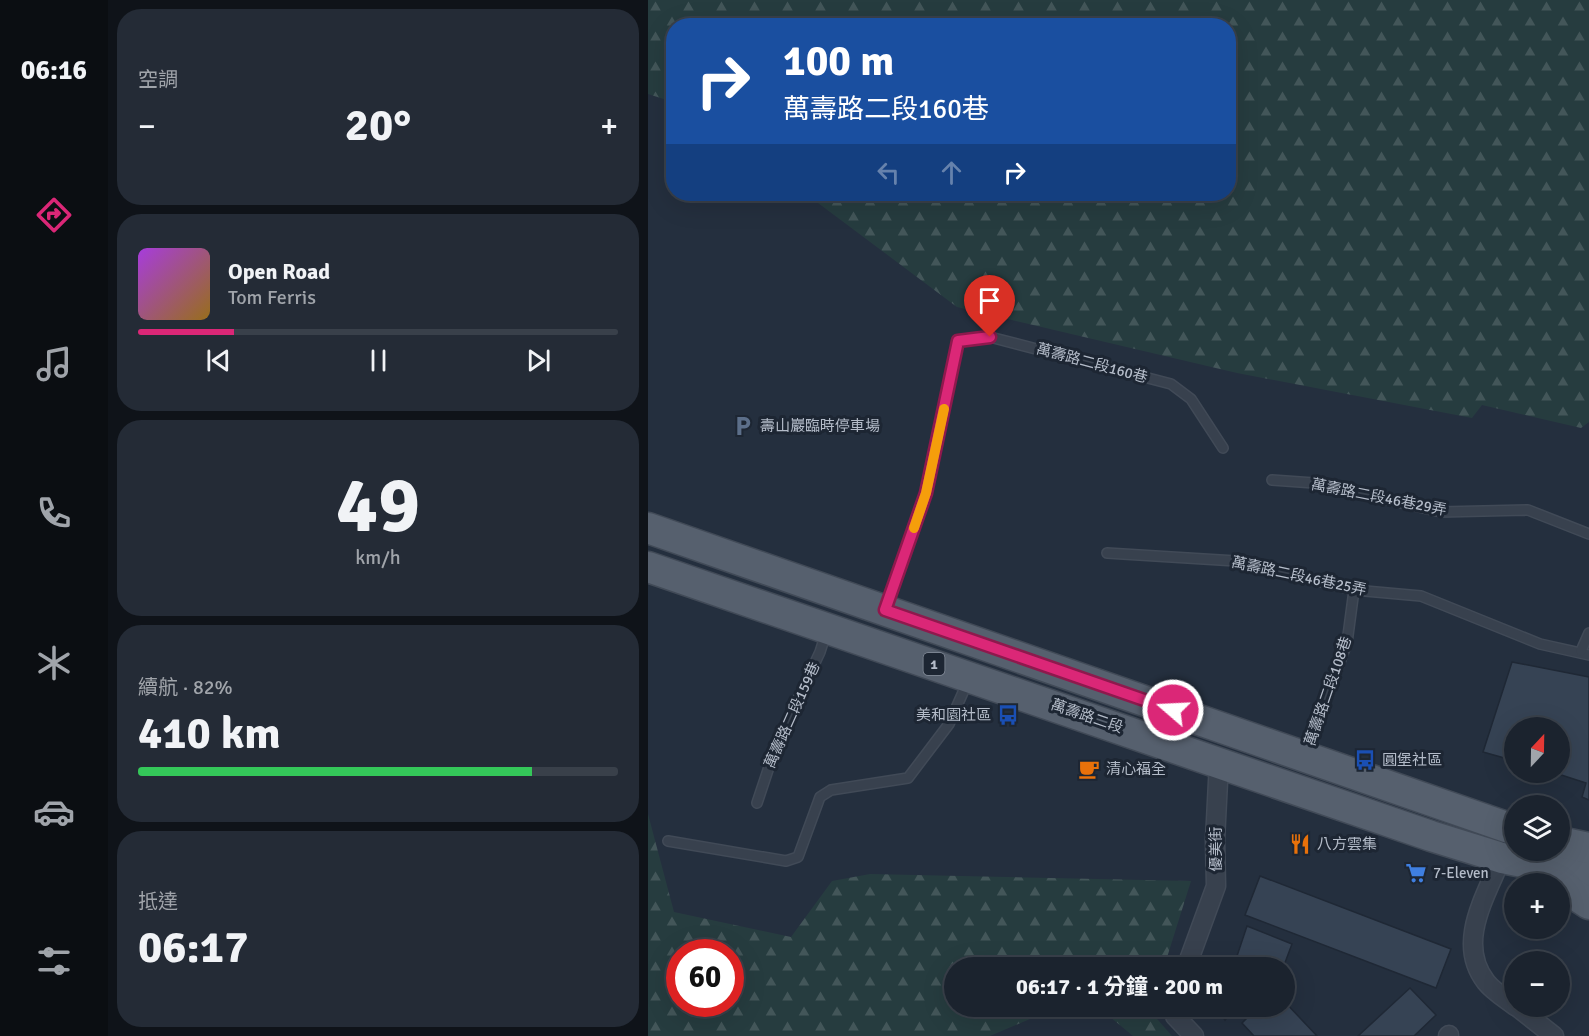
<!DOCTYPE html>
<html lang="zh-TW">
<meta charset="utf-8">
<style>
:root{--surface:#1b232e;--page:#242b36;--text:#f1f3f6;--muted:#a0a4aa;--line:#39404a;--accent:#db2777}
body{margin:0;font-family:Signika,"Noto Sans TC",sans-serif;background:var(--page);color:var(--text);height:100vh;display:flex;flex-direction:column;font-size:22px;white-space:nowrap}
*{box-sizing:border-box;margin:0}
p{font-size:20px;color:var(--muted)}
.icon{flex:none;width:33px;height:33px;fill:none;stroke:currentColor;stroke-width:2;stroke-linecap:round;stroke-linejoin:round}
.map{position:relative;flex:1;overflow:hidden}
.panel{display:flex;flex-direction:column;gap:9px;padding:9px;background:#0f1319;width:540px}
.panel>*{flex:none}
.banner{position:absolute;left:18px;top:18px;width:570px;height:183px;border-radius:24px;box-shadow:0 6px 24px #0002,0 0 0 2px var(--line);background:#1a4fa0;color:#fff;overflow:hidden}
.needle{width:39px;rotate:22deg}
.fabs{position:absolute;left:856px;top:717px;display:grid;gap:12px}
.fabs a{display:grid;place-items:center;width:66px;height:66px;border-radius:50%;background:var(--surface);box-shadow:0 6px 24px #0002,0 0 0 2px var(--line);font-size:30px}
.speed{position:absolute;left:18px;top:939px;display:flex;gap:12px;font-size:30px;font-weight:700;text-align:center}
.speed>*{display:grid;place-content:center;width:78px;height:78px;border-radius:50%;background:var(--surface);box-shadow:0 6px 24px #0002,0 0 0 2px var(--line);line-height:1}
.speed .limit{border:9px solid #d22;background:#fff;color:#111}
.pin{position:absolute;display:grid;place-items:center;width:51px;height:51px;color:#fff;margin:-62px -26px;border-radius:50% 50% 50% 0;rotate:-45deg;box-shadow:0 0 6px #0007}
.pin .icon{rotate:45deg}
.me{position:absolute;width:66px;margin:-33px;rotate:289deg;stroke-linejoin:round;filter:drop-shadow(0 0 4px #0008)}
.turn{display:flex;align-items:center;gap:21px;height:126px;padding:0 18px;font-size:27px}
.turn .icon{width:78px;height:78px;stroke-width:2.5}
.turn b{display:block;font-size:42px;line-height:51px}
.lanes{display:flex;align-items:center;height:57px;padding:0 18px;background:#0003;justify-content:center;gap:30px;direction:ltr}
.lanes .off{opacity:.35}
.big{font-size:45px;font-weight:700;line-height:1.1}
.panel .tile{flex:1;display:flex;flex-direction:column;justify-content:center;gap:9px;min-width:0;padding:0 21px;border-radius:24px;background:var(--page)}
.panel .dial{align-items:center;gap:0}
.dial b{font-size:78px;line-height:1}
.song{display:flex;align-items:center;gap:18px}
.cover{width:72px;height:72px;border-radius:9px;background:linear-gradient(135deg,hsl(280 70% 55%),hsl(40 70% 35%))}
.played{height:6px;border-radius:3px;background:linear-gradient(90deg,var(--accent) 20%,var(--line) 20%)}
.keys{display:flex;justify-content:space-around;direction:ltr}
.heat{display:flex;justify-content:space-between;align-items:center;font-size:33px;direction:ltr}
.charge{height:9px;border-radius:4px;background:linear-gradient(90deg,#34c759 82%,var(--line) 0)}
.trip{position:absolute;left:296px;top:957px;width:351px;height:60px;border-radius:30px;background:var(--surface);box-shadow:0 6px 24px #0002,0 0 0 2px var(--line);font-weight:700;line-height:60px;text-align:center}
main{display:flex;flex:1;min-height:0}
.dock{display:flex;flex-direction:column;width:108px;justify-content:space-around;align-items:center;background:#0b0e12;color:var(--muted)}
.dock .icon{width:42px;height:42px}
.dock .active{color:var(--accent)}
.dock b{font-size:27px;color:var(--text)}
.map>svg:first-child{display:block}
.forest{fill:url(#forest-firs);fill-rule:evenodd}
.building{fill:#364354;stroke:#1f2835;stroke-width:1.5}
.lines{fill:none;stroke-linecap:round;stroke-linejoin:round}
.service-casing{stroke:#414a57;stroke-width:12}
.minor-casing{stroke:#414a57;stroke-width:21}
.primary-casing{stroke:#414a57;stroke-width:33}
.service{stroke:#38414e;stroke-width:9}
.minor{stroke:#38414e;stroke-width:18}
.primary{stroke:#56606e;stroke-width:30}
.route-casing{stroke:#8e194d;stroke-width:15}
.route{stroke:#db2777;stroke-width:10}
.slow{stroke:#f59e0b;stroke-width:10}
.labels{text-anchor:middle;stroke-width:6;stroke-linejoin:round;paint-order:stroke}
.shield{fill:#1d2633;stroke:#878f9c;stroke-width:1.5}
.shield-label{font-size:14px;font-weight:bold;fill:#b4bcc9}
.street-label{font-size:15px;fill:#b4bcc9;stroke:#1d2633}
.poi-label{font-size:15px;fill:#b4bcc9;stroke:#1d2633;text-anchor:start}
</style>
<main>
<nav class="dock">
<b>06:16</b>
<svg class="icon active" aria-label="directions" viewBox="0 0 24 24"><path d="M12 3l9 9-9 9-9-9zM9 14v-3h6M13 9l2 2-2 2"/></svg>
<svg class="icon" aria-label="music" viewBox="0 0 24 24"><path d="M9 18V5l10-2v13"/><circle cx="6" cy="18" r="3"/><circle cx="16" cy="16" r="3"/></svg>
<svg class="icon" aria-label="phone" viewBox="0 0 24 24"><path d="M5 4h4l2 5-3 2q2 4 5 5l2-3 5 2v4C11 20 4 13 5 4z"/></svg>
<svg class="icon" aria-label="climate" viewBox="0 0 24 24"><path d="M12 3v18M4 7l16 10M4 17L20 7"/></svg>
<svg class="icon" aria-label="car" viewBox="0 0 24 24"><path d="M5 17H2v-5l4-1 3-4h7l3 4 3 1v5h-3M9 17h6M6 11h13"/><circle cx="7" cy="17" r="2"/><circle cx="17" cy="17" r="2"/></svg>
<svg class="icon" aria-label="filters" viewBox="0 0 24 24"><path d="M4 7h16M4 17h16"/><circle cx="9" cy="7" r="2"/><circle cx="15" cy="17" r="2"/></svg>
</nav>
<section class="panel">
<div class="tile"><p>空調</p>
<div class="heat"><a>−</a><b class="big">20°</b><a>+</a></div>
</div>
<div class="tile">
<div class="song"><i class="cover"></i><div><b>Open Road</b><p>Tom Ferris</p></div></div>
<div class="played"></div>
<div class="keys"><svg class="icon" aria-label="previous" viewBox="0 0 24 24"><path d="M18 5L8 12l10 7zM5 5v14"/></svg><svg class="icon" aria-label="pause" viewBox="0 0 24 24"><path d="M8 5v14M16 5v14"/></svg><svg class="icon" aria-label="next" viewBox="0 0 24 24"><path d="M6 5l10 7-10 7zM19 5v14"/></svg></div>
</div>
<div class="tile dial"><b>49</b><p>km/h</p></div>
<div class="tile"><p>續航 · 82%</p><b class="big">410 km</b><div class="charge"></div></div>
<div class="tile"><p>抵達</p><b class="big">06:17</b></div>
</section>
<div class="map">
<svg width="941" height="1036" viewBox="0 0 941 1036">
<defs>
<pattern id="forest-firs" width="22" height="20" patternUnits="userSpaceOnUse" patternTransform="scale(1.5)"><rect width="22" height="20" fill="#263c3f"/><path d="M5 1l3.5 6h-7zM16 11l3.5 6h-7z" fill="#435659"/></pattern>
</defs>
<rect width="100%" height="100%" fill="#242f3e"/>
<g class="forest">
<polygon points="0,0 941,0 941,422 933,428 834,405 824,418 589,373 309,307 158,194 580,194 580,26 26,26 25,102 0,94"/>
<path d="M 0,814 L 26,912 L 143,937 L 184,881 L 222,874 L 543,881 L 516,967 L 306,968 L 306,1006 L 410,1007 L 342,1036 L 0,1036 ZM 32,952 L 82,952 L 82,1004 L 32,1004 Z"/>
<polygon points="450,1007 504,1007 503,1012 524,1036 485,1036"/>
</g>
<g class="building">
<polygon points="864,662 941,677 941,800 934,797 938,783 904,772 912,772 912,728 867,728 867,761 835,752"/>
<polygon points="612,876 803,949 788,988 597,915"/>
<polygon points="599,926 644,944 635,968 585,968"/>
<polygon points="762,988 788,1015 766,1036 710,1036"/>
<polygon points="636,1001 669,1036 606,1036 594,1023 611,1006 636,1006"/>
<polygon points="566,1006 589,1006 577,1020"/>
</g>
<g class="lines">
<g class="service-casing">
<g id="service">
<polyline points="624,480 666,483 793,512 880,510 941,534"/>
<polyline points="459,553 588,561 706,590 773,596 892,644 941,655"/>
<polyline points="238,608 278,493 310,341 342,337 523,384 543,399 575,448"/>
<polyline points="933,651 941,633"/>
<polyline points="658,755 699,643 706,590"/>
<polyline points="109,803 128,746 172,652 178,633"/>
<polyline points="20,841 138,861 150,857 172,797 183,790 260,778 301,724 320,681"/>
</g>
</g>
<g class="minor-casing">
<g id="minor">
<path d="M 856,851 C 841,892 806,941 838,982 C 845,991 858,999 867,1006"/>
<polyline points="538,968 568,886 567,840 571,762"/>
<polyline points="525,1006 527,1016 546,1036"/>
<polyline points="868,1006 906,1036"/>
<polyline points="800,1036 801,1035"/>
</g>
</g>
<g class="primary-casing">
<g id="primary">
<polyline points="0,528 867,830"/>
<polyline points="0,567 783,836 854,858 941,875"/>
<polyline points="912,842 941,848"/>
<polyline points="912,885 941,904"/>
</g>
</g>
<use href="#service" class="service"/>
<use href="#minor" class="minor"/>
<use href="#primary" class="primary"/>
</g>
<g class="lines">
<g class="route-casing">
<polyline id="route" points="342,337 310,341 278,493 237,610 525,710"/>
</g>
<use href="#route" class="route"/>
<polyline class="slow" points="266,528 278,493 296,409"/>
</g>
<defs>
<g id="parking-bare" transform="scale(1.62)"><path d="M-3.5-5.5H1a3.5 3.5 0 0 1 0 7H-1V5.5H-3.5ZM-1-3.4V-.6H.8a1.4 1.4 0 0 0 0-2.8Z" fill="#5c6f8a" stroke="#1d2633" stroke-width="2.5" paint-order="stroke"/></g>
<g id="bus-bare" transform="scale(1.62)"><path d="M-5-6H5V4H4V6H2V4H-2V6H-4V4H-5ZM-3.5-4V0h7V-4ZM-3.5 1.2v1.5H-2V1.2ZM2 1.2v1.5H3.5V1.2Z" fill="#1a4fb4" stroke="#1d2633" stroke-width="2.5" paint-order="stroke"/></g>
<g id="cafe-bare" transform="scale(1.62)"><path d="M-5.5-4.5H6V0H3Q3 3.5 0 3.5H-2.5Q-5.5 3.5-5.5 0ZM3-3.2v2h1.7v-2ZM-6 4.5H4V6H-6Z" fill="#e8710a" stroke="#1d2633" stroke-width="2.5" paint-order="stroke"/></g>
<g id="restaurant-bare" transform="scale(1.62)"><path d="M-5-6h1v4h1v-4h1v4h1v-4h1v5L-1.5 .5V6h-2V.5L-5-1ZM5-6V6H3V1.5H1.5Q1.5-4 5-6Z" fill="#e8710a" stroke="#1d2633" stroke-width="2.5" paint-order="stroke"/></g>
<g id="supermarket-bare" transform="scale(1.62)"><path d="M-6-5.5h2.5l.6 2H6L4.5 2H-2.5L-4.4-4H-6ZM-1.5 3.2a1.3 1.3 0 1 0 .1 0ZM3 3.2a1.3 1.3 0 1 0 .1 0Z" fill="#3f7fe0" stroke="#1d2633" stroke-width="2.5" paint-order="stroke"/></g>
</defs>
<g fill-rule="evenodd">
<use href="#parking-bare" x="95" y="426"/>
<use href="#bus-bare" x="360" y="715"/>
<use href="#bus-bare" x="717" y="760"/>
<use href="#cafe-bare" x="441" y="769"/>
<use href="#restaurant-bare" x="652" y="844"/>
<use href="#supermarket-bare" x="768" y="873"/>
</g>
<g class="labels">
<rect class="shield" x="275.5" y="653" width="21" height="22" rx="4.5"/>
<g class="shield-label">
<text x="286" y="669">1</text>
</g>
<g class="street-label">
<text transform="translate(444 363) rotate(15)" y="5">萬壽路二段160巷</text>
<text transform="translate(731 497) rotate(11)" y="5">萬壽路二段46巷29弄</text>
<text transform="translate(651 576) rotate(12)" y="5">萬壽路二段46巷25弄</text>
<text transform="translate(680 691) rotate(-71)" y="5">萬壽路二段108巷</text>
<text transform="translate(144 715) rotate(-66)" y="5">萬壽路二段159巷</text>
<text transform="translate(439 716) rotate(19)" y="5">萬壽路二段</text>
<text transform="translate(568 849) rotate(-90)" y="5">優美街</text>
</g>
<g class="poi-label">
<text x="112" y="431">壽山巖臨時停車場</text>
<text x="343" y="720" text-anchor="end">美和園社區</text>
<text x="734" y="765">圓堡社區</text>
<text x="458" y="774">清心福全</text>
<text x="669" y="849">八方雲集</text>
<text x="785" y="878">7-Eleven</text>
</g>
</g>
</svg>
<div class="fabs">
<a><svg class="needle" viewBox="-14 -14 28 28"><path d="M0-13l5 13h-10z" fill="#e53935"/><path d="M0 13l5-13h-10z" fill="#a0a4aa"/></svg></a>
<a><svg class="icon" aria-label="layers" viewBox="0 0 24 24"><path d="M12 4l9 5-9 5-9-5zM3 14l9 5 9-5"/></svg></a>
<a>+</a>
<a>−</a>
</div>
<div class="speed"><div class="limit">60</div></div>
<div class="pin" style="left:342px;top:337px;background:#d93025"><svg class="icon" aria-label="arrive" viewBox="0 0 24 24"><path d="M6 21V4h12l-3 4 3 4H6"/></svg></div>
<svg class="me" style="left:525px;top:710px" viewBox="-20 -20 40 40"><circle r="17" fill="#db2777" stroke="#fff" stroke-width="3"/><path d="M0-11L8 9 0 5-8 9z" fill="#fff"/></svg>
<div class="trip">06:17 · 1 分鐘 · 200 m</div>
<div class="banner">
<div class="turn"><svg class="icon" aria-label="right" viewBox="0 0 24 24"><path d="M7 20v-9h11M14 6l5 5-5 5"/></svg><div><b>100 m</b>萬壽路二段160巷</div></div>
<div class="lanes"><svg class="icon off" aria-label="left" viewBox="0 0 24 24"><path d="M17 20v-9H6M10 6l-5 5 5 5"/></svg><svg class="icon off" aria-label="ahead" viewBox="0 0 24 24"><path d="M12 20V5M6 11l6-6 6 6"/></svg><svg class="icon" aria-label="right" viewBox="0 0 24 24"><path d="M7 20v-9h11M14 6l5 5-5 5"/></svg></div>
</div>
</div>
</main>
